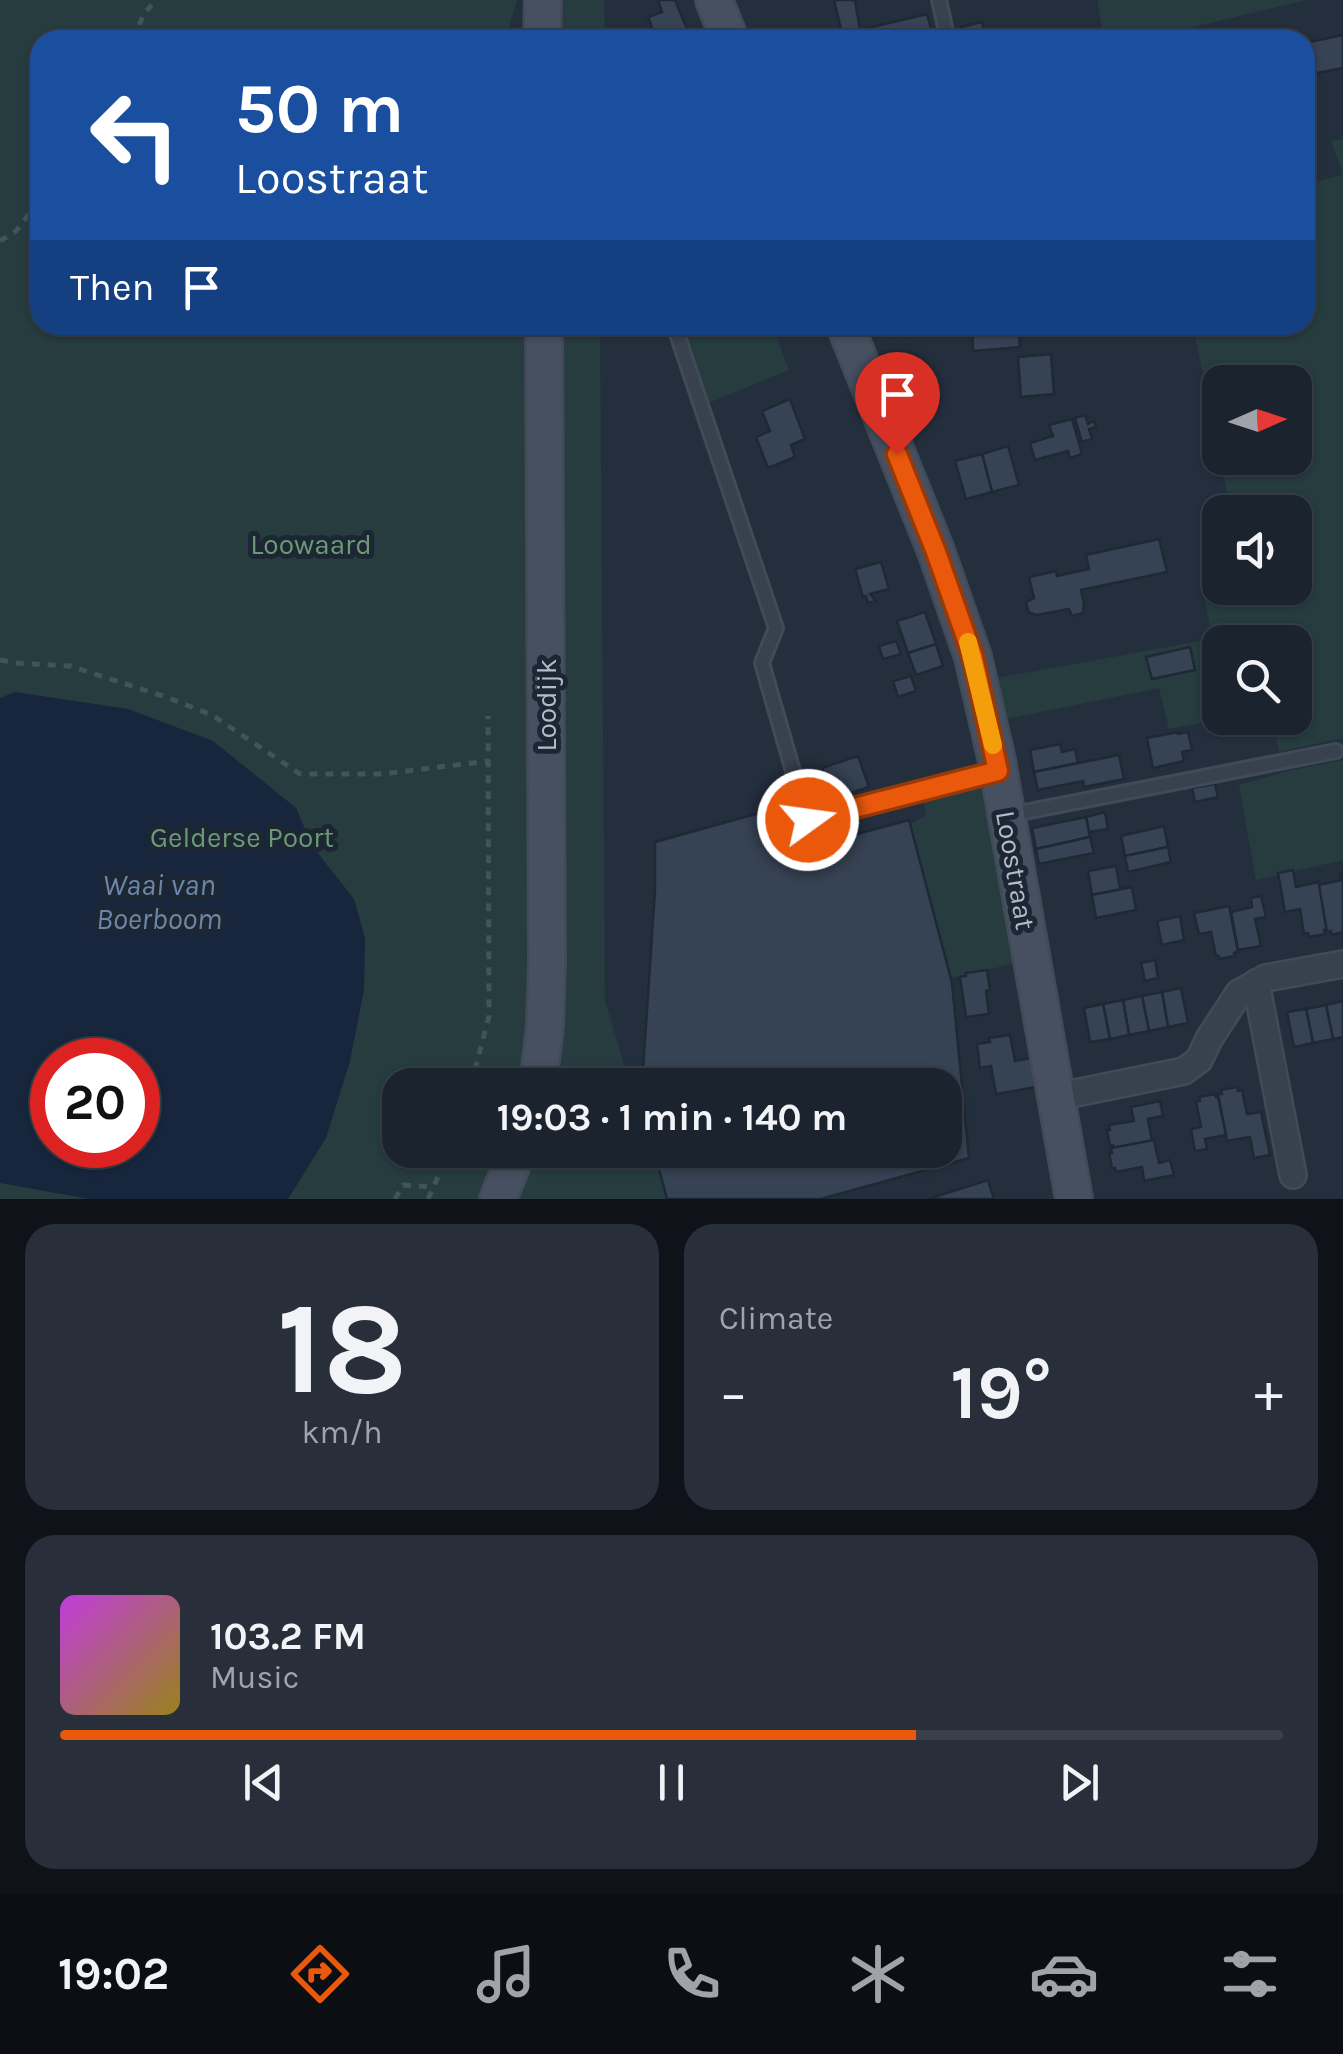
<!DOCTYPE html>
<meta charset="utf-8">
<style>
:root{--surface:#1b232e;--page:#282f3a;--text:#f1f3f6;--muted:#a0a4aa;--line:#39404a;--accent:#ea580c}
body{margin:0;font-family:Karla,sans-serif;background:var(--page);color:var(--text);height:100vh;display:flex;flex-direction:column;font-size:38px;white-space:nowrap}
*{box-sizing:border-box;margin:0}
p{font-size:32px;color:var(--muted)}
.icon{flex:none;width:55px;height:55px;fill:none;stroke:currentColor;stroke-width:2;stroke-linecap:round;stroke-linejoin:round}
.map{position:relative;height:1199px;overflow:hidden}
.drawer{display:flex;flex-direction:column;gap:25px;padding:25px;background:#0f1319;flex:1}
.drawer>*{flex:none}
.hud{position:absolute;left:30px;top:30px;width:1285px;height:305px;border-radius:30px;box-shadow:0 2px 8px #0004,0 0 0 2px var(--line);background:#1a4fa0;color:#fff;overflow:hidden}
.needle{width:65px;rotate:87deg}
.tools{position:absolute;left:1202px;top:365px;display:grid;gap:20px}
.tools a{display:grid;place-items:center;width:110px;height:110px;border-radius:20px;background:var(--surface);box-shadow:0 2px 8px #0004,0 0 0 2px var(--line);font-size:50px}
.speed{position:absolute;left:30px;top:1038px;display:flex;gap:20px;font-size:50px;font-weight:700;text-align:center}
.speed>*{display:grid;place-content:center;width:130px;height:130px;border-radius:50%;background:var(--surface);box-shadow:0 2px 8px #0004,0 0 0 2px var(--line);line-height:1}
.speed .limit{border:15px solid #d22;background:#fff;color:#111}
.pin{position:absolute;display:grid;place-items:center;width:85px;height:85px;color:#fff;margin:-102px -42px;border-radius:50% 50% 50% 0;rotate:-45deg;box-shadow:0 0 10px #0007}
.pin .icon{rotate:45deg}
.me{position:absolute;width:110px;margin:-55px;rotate:76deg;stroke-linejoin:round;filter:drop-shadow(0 0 8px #0008)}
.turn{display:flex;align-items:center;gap:35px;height:210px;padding:0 40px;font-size:45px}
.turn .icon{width:130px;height:130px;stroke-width:2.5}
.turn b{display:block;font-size:70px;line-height:85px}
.then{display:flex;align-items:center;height:95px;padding:0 40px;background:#0003;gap:20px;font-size:38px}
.big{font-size:75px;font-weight:700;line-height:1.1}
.drawer .widget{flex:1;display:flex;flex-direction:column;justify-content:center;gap:15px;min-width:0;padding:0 35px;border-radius:30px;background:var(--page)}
.drawer .dial{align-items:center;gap:0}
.dial b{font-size:130px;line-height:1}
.song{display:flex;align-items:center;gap:30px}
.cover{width:120px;height:120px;border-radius:15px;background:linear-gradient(135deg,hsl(290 70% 55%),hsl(50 70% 35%))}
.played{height:10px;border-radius:5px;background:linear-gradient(90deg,var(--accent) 70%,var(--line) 70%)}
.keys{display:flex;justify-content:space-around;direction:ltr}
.heat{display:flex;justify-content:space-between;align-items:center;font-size:55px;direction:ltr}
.drawer .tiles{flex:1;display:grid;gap:25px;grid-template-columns:1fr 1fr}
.widget:last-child{grid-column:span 2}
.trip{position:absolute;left:382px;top:1068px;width:580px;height:100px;border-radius:30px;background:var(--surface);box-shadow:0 2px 8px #0004,0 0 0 2px var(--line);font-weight:700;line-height:100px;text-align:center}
.dock{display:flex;height:160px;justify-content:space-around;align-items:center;background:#0b0e12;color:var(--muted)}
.dock .icon{width:70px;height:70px}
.dock .current{color:var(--accent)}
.dock b{font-size:45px;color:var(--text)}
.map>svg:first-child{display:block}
.green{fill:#263c3f;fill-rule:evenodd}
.water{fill:#17263c;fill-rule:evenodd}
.building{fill:#364354;stroke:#1f2835;stroke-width:2.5}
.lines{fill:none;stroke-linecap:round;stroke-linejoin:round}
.lane-casing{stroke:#414a57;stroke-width:18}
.street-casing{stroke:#414a57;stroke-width:30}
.secondary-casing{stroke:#414a57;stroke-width:40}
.path{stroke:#3f5557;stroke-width:5;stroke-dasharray:8 8;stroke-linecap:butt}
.lane{stroke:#38414e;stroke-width:12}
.street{stroke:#38414e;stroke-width:25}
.secondary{stroke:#465061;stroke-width:35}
.route-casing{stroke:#983908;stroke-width:25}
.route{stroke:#ea580c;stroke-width:18}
.slow{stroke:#f59e0b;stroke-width:18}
.labels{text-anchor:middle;stroke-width:10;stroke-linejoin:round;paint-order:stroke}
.park-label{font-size:28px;fill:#6b9a76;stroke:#1d2633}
.street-label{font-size:28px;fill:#b4bcc9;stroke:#1d2633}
.water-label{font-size:30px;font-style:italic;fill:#6d86a8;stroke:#1d2633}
</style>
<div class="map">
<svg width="1343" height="1199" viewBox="0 0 1343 1199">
<rect width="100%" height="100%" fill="#242f3e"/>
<g class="green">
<path d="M 0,0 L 517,0 L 505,40 L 40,40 L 40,325 L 530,325 L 532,896 L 528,1085 L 400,1085 L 400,1150 L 510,1150 L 489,1199 L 0,1199 ZM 52,1060 L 138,1060 L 138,1145 L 52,1145 Z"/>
<polygon points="550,0 604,0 605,40 551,40"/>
<polygon points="1097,0 1307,0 1137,40 1104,40"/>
<path d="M 1343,139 L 1343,738 L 1279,752 L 1272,718 L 1295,718 L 1295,642 L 1220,642 L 1220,718 L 1226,718 L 1169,729 L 1159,688 L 1002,720 L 991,679 L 1212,639 L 1204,595 L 1234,588 L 1295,588 L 1295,512 L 1231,512 L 1193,325 L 1305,325 L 1305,184 L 1343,175 L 1331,141 ZM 1220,382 L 1295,382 L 1295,458 L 1220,458 Z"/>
<polygon points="555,325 600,325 605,1000 630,1085 555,1085 560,1036"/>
<polygon points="674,325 772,325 789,370 699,407"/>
<polygon points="1343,760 1343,860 1256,880 1239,785 1288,771"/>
<polygon points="992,782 1026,961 950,978 911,824 926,815 922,795"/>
<polygon points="538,1150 660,1150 675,1199 518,1199"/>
</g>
<path class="water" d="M 15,692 L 128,709 L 213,741 L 296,808 L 308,836 L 320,856 L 354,899 L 365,938 L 364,990 L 350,1061 L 326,1138 L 288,1199 L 89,1199 L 0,1183 L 0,698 ZM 52,1060 L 138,1060 L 138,1145 L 52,1145 Z"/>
<g class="building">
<polygon points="658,0 675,0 690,36 681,40 649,40 647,35 654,32 648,17 662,12"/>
<polygon points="834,0 855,0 860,30 927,14 934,40 821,40 836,36 834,31 841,29"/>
<polygon points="982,22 987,40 965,40 961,27"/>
<polygon points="1343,35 1343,68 1312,74 1305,43"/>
<polygon points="972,325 1018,325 1020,347 973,351"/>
<polygon points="1051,354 1054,394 1021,397 1018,357"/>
<polygon points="790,399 805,439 791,445 795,457 768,468 756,437 770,431 762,411"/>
<polygon points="1085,415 1088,424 1094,421 1096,427 1089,429 1092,439 1082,442 1075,418"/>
<polygon points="1072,419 1082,454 1070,458 1068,451 1035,460 1030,443 1053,436 1049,425"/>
<polygon points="1008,446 1019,485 992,492 982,454"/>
<polygon points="982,454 992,492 966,499 955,461"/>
<polygon points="1159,539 1167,572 1081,590 1084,604 1083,613 1072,616 1069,609 1037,615 1029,613 1026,602 1034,598 1029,577 1056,571 1057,576 1089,569 1086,555"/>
<polygon points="881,562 889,589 870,594 876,601 868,603 866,596 863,597 855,569"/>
<polygon points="925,612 936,644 908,653 897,621"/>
<polygon points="896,641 901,654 883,659 879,646"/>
<polygon points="936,644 943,666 916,675 908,653"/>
<polygon points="1190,647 1195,670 1152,679 1146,657"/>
<polygon points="911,676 916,691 898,697 893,681"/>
<polygon points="1178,732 1178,734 1188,732 1192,750 1182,752 1184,761 1153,768 1147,738"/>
<polygon points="1060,744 1062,752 1075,749 1078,763 1034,772 1030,750"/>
<polygon points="1119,755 1124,779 1084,787 1083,781 1038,790 1034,772"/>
<polygon points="858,756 869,787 833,799 830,791 815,796 809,780 824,774 822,768"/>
<polygon points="1215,784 1218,797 1195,802 1192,788"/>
<polygon points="784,806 798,850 909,820 952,983 969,1158 821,1199 667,1199 654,1150 945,1150 945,1085 642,1085 655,890 655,842"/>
<polygon points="1105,812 1108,829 1089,832 1086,817"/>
<polygon points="1086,817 1090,837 1036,849 1032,828"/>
<polygon points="1164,826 1168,847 1125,856 1121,836"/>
<polygon points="1090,837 1094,853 1039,864 1036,849"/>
<polygon points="1168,847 1171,862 1128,872 1125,856"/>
<polygon points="1116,866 1120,888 1132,887 1092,895 1088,871"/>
<polygon points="1293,870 1296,887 1319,882 1328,929 1324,930 1325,934 1309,937 1308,933 1304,934 1300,909 1285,912 1278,873"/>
<polygon points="1340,874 1343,874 1343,932 1332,935 1331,931 1327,932 1319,885 1341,880"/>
<polygon points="1132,887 1136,910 1096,918 1092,895"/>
<polygon points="1261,896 1266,917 1255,919 1261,946 1238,950 1231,912 1252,907 1251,898"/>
<polygon points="1229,906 1238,952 1234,953 1235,956 1219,959 1219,956 1216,956 1211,932 1199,934 1194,913"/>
<polygon points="1180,916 1184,940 1162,945 1157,921"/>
<polygon points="1155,960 1158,978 1145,981 1141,963"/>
<polygon points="987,970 990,990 986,991 989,1014 966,1017 960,977 966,976 966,973"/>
<polygon points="1181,988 1188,1023 1168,1027 1162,992"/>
<polygon points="1162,992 1168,1027 1149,1031 1142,996"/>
<polygon points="1142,996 1149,1031 1129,1035 1123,1000"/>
<polygon points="1123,1000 1129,1035 1110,1039 1103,1004"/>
<polygon points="1343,1001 1343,1037 1333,1039 1326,1005"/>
<polygon points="1103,1004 1110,1039 1090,1042 1084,1008"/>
<polygon points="1326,1005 1333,1039 1313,1043 1306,1009"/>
<polygon points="1306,1009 1313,1043 1294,1047 1287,1012"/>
<polygon points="1010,1035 1015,1061 1032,1058 1036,1087 996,1094 991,1066 980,1068 977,1044 990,1042 989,1038"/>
<polygon points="1237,1087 1238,1091 1242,1090 1247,1114 1261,1112 1270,1155 1254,1158 1250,1137 1227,1141 1218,1094 1222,1094 1221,1090"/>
<polygon points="1215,1094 1216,1097 1218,1097 1226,1135 1205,1139 1207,1149 1195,1151 1191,1129 1201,1127 1196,1101 1200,1101 1199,1097"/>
<polygon points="1160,1101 1163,1116 1148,1119 1152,1141 1114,1149 1113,1145 1110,1146 1107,1130 1110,1130 1109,1125 1134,1121 1131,1107"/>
<polygon points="1154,1140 1159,1163 1170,1160 1174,1175 1144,1181 1142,1167 1116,1172 1115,1168 1112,1169 1109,1153 1112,1153 1111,1148"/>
<polygon points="988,1180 994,1199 928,1199"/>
</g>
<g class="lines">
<g class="lane-casing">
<g id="lane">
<polyline points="939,0 948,40"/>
<polyline points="674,325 776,628 762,663 807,820 996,771"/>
<polyline points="1009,815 1336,751"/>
</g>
</g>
<g class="street-casing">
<g id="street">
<polyline points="1256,983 1293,1175"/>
<polyline points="1056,1097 1184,1071 1199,1060 1209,1039 1239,993 1266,978 1343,964"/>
</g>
</g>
<g class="secondary-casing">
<g id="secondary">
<polyline points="714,0 730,40"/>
<polyline points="542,40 543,0"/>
<polyline points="845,325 936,551 973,657 997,761 1074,1199"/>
<polyline points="538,1085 545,1026 547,963 544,325"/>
<polyline points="498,1199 518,1150"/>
</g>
</g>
<g class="path">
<polyline points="134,40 143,15 156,0"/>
<polyline points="0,241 16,231 40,200"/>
<polyline points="0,660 15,663 70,666 166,697 212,715 300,774 382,774 489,761"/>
<polyline points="471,1085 489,1016 488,716"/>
<polyline points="395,1199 403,1185 433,1187"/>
<polyline points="428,1199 450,1150"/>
</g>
<use href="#lane" class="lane"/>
<use href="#street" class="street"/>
<use href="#secondary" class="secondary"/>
</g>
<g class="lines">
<g class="route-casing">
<polyline id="route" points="808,820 998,771 973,657 936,552 897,454"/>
</g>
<use href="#route" class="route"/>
<polyline class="slow" points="968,642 993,745"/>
</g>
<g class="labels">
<g class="park-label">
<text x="311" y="554">Loowaard</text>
<text x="242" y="847">Gelderse Poort</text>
</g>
<g class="street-label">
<text transform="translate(546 705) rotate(-90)" y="10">Loodijk</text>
<text transform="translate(1016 870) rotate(80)" y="10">Loostraat</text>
</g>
<g class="water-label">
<text x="159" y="895">Waai van<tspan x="159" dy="34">Boerboom</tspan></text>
</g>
</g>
</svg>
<div class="tools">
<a><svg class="needle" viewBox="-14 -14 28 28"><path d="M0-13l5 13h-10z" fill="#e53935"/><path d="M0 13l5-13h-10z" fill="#a0a4aa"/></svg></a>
<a><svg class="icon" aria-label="sound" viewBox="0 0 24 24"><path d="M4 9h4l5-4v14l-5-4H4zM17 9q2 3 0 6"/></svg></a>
<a><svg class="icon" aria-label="search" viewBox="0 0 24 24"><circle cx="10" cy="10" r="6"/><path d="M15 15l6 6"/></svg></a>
</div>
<div class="speed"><div class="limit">20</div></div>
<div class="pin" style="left:897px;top:454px;background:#d93025"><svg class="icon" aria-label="arrive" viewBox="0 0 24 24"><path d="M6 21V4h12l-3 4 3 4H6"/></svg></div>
<svg class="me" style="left:808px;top:820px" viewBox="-20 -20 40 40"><circle r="17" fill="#ea580c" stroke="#fff" stroke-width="3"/><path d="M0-11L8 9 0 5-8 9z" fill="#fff"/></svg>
<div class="trip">19:03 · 1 min · 140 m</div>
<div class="hud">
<div class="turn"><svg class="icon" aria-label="left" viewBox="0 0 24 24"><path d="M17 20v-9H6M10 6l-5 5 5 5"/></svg><div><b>50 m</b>Loostraat</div></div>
<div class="then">Then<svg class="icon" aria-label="arrive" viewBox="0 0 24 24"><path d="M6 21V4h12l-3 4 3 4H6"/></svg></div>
</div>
</div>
<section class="drawer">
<div class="tiles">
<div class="widget dial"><b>18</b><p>km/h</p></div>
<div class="widget"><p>Climate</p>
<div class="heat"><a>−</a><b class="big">19°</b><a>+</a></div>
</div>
<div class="widget">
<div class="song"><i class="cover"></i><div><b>103.2 FM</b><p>Music</p></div></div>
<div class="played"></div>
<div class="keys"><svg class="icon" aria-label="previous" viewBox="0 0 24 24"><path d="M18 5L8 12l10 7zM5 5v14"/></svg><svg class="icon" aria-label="pause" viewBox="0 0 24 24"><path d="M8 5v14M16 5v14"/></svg><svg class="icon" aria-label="next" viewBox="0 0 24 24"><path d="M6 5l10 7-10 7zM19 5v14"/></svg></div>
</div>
</div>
</section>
<nav class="dock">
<b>19:02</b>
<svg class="icon current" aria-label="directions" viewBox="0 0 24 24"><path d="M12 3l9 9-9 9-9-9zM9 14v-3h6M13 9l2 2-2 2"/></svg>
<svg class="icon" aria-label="music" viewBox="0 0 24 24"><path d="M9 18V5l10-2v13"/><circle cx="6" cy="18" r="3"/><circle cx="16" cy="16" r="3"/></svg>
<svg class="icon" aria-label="phone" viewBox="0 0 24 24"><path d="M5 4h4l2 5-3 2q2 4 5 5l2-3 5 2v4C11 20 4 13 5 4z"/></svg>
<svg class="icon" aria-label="climate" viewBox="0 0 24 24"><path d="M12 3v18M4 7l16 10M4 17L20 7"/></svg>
<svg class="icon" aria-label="car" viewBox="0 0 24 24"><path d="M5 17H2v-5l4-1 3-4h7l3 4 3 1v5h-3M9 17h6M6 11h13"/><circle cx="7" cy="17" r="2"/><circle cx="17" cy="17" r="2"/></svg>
<svg class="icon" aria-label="filters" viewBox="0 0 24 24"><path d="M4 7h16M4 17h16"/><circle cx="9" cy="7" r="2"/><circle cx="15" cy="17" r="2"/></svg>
</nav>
